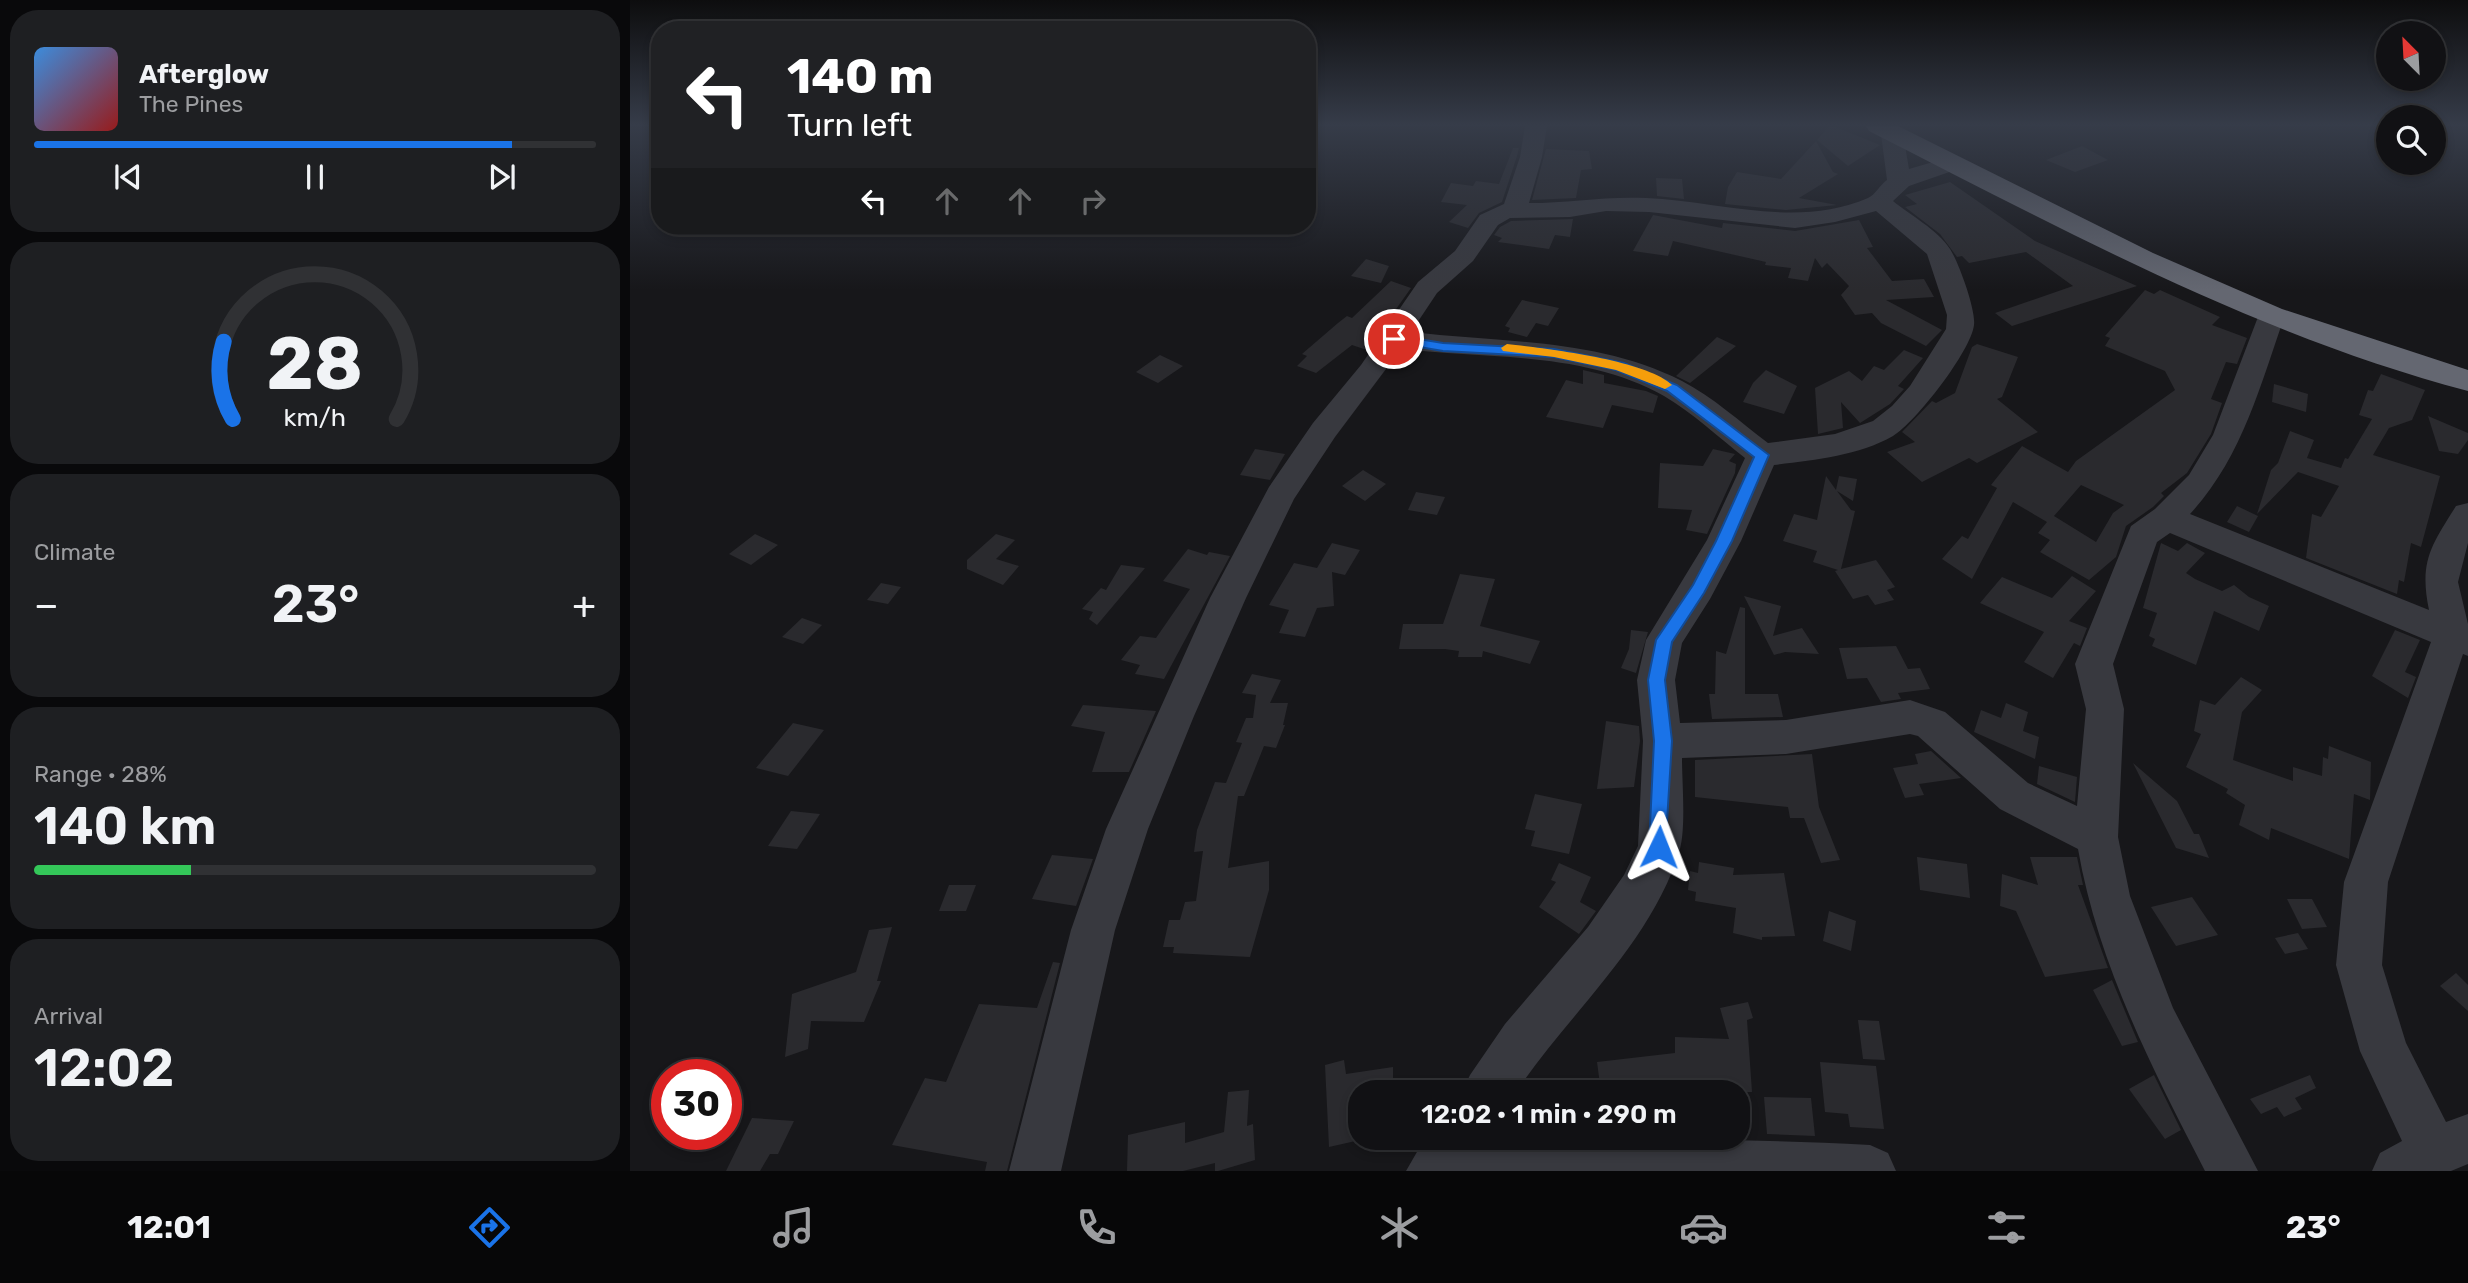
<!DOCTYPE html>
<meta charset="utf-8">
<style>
:root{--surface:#111114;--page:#1e1f22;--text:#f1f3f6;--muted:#9c9da0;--line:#303134;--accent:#1a73e8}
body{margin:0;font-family:Rubik,sans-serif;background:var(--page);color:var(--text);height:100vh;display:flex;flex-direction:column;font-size:26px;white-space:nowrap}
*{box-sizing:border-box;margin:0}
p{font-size:23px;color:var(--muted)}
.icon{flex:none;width:38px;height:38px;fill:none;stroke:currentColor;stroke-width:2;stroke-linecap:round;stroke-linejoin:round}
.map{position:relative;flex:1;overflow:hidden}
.details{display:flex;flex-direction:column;gap:10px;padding:10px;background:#09090b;width:630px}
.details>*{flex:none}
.banner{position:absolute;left:21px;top:21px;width:665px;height:214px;border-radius:28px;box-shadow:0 4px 10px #0003,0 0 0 2px var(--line);background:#202124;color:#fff;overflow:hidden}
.needle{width:46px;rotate:336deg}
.buttons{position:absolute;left:1746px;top:21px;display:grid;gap:14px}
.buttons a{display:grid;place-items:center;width:70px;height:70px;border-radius:50%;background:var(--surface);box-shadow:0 4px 10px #0003,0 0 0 2px var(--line);font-size:35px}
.speed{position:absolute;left:21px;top:1059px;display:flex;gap:14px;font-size:35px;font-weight:700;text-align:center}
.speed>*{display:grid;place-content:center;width:91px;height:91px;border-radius:50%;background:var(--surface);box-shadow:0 4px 10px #0003,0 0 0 2px var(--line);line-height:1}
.speed .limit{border:10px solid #d22;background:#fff;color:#111}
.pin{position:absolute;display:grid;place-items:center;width:60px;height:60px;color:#fff;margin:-30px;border:4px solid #fff;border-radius:50%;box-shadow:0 2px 7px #0007}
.me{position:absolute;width:77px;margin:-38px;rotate:2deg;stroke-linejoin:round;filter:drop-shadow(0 0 5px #0008)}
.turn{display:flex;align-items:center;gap:24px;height:147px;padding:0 21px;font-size:32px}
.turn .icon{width:91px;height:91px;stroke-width:2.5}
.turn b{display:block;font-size:49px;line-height:60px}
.lanes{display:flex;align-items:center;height:66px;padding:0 21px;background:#0003;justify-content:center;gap:35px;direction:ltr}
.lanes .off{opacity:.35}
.big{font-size:52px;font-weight:600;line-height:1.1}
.details .tile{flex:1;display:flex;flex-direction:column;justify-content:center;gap:10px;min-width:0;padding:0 24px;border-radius:28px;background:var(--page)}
.details .dial{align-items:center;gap:0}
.dial svg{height:182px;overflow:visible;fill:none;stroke:var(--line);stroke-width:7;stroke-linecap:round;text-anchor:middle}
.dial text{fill:var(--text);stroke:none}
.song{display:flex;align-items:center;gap:21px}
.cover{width:84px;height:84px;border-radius:10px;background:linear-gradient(135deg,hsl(210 70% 55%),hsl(0 70% 35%))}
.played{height:7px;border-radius:4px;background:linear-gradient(90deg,var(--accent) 85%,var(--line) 85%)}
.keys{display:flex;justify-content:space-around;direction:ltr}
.heat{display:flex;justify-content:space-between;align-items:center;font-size:38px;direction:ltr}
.charge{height:10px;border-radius:5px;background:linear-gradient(90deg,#34c759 28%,var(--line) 0)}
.trip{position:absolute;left:718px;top:1080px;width:402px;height:70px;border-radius:28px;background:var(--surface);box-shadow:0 4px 10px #0003,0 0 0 2px var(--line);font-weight:600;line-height:70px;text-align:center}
.tab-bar{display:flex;height:112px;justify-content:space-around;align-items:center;background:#070708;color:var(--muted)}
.tab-bar .icon{width:49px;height:49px}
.tab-bar .on{color:var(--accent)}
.tab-bar b{font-size:32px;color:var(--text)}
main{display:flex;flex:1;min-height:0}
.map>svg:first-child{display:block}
.building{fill:#2a2a2e;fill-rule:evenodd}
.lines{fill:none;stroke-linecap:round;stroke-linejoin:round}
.minor{fill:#38393f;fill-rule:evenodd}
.highway{fill:#646771;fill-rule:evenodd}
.route{fill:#1a73e8;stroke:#114b97;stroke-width:2}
.slow{fill:#f59e0b}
</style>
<main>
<section class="details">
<div class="tile">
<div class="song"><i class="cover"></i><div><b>Afterglow</b><p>The Pines</p></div></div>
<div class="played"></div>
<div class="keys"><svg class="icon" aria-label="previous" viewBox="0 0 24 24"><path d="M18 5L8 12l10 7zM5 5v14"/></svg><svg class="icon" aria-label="pause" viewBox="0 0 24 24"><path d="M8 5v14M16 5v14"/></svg><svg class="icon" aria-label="next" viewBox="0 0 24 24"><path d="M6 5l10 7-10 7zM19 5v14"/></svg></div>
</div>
<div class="tile dial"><svg viewBox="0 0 100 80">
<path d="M14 69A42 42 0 1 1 86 69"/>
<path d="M14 69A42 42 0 0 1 10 35" stroke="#1a73e8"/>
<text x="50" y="56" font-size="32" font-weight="700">28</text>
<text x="50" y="72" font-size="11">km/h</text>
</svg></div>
<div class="tile"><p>Climate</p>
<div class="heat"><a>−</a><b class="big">23°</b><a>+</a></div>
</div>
<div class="tile"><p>Range · 28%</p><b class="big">140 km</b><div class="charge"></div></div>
<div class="tile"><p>Arrival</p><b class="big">12:02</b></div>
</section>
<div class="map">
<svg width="1838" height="1171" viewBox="0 0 1838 1171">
<rect width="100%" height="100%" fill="#17171a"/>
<g class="building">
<polygon points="1199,126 1203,126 1250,145 1218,166 1187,140"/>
<polygon points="1186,141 1203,172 1208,174 1169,198 1207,205 1156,210 1095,204 1098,187 1107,172 1151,179"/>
<polygon points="1452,146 1478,160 1445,172 1416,160"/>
<polygon points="883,148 889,148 887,156 872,202 849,213 838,228 819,222 837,205 811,202 821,183 843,186 846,181 869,184"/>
<polygon points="916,149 959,151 962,169 951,170 946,198 902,200"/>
<polygon points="1026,178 1052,179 1054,199 1027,196"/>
<polygon points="1320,182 1405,241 1507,286 1382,326 1365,313 1443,286 1396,252 1339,263 1332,256 1327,257 1310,234 1275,207 1287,204 1275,195"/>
<polygon points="1023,215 1092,228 1093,223 1165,231 1229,220 1243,247 1237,248 1262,281 1294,279 1304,297 1256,300 1312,330 1296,346 1251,323 1242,313 1225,315 1211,295 1219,286 1197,263 1192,268 1185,258 1178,281 1158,278 1161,268 1135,265 1136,262 1043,241 1038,256 1003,251"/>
<polygon points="943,219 940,237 925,235 919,249 868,242 872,238 864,235 870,227 881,221"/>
<polygon points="736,259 759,266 751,283 721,276"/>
<polygon points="761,281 781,288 737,350 722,345 686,373 667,366 677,356 672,354 708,323 717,316 722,318"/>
<path d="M 1515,290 L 1524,294 L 1530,290 L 1590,317 L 1582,325 L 1617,338 L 1607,364 L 1596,362 L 1581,399 L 1592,403 L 1581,434 L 1557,473 L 1531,493 L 1534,496 L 1523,507 L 1496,526 L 1486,557 L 1459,580 L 1410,552 L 1420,540 L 1408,533 L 1417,522 L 1383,502 L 1342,579 L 1312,559 L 1332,536 L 1338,539 L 1367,488 L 1361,485 L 1392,446 L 1438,472 L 1446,461 L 1545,390 L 1535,371 L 1475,346 L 1480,338 L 1475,336 ZM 1451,485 L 1494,505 L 1483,513 L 1466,542 L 1424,516 Z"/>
<polygon points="892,300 929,308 918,326 906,323 897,337 878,332 880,328 875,326"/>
<polygon points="1087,337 1106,346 1060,383 1046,376"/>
<polygon points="1347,344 1388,357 1372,397 1367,399 1408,432 1347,463 1339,458 1292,482 1257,452 1285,442 1272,432 1302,401 1306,403 1325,393 1342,347"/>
<polygon points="1274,350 1293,358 1268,386 1274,389 1260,404 1230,423 1211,402 1213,428 1188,434 1185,388 1219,371 1232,381 1244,366 1254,370"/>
<polygon points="530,355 553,366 528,383 506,372"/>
<polygon points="953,370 974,375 974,383 1016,391 1028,396 1023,413 982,405 973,428 916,417 936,380 953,384"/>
<polygon points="1136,370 1167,386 1154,414 1113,402 1123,383"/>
<polygon points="1751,374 1795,390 1782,420 1759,428 1743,455 1810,476 1791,547 1781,543 1774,582 1769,580 1767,594 1676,558 1682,514 1691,517 1709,486 1668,472 1627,514 1641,470 1648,463 1660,431 1684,440 1677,458 1711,468 1715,458 1718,459 1742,419 1729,415 1738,390 1743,391"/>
<polygon points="1644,384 1678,394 1676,412 1642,402"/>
<polygon points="1798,416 1838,433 1838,440 1828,454 1809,451"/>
<polygon points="625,449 655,454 640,480 610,475"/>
<polygon points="1083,449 1105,454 1099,461 1106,464 1105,473 1077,534 1056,530 1062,510 1028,508 1030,463 1073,466"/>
<polygon points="733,470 756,484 735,501 712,486"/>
<polygon points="1196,476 1206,490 1209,476 1227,479 1223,501 1207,491 1221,510 1225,511 1211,569 1246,560 1265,587 1257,590 1264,600 1245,605 1238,595 1223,599 1205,571 1208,570 1183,562 1187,551 1153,541 1164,514 1187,520"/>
<polygon points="786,492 815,497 807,515 778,510"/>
<polygon points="1607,506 1628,516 1619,532 1597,522"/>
<polygon points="125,534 148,545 121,565 99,554"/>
<polygon points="366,534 385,540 366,559 389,566 373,585 337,569 337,560"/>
<polygon points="702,543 730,550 715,575 702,572 704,606 687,608 675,637 649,633 659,610 639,605 664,563 687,568"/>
<polygon points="1531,543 1548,551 1557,543 1575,553 1556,573 1565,579 1592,591 1604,585 1619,597 1639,606 1629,631 1584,611 1566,665 1522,646 1525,639 1519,636 1527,613 1513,608"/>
<polygon points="558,549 577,555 579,552 600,556 534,679 505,674 510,665 491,660 510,636 526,638 560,589 533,581"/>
<polygon points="491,565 515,568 467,625 459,619 463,612 452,609 471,588 476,590"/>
<polygon points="830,574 865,579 850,626 910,641 900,664 853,651 852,657 828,657 829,651 815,649 769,649 773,624 813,624"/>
<polygon points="1442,576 1466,591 1439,621 1457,628 1450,646 1444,643 1423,678 1394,662 1414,632 1350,603 1372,577 1422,598"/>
<polygon points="251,583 271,587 258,604 237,600"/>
<polygon points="1114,596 1151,606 1143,636 1172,628 1189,654 1155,652 1144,655"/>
<polygon points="1110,607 1115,608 1115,694 1148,694 1153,717 1082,719 1079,694 1085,694 1086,651 1096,654"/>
<polygon points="172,618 192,625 173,644 152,637"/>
<polygon points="1001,630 1018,632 1006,673 991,668 999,649"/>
<polygon points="1765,630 1790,640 1775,672 1786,677 1778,698 1742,676"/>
<polygon points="1266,646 1278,669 1290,668 1300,689 1268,693 1271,699 1251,702 1237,678 1217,679 1209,648"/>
<polygon points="622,674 651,680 640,703 658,703 653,725 655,725 646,748 634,746 614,796 608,796 598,868 639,861 639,890 620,957 543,953 544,947 533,947 539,920 550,920 555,902 566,901 573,851 564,852 567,830 585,782 596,783 612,743 606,742 616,718 623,718 626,695 612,693"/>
<polygon points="1611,677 1632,690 1612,712 1603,760 1663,781 1663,767 1692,776 1693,757 1698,759 1699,746 1741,762 1740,800 1724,794 1719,859 1641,828 1639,840 1609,825 1615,805 1596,793 1598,789 1556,767 1571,734 1564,731 1570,700 1585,705"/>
<polygon points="1376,703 1398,712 1393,731 1409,737 1405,759 1344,732 1351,710 1371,718"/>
<polygon points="453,705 526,711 499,772 462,772 475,732 441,726"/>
<polygon points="976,721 1009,726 1010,741 1004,787 967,789"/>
<polygon points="163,723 194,730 158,776 126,768"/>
<polygon points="1301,751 1331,778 1289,784 1294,795 1275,798 1263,768 1288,764 1285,754"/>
<polygon points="1182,754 1189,807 1210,860 1191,863 1174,818 1160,818 1158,807 1065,797 1065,760"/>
<polygon points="1503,763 1547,801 1564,834 1569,834 1579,858 1546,848"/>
<polygon points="1409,766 1447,777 1445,802 1407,784"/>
<polygon points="905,794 952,804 939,854 901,846 905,831 895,829"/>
<polygon points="161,811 190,814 167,849 138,846"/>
<polygon points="422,855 463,859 446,906 402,899"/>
<polygon points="1287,857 1337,864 1340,898 1290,890"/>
<polygon points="1400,857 1447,857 1453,885 1448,885 1478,968 1415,977 1386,911 1370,906 1372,874 1408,885"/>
<polygon points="1069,862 1104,868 1103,875 1154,873 1165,936 1132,937 1132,940 1103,933 1106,908 1065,901 1066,892 1058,890 1060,871 1068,873"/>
<polygon points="929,863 961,877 950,902 966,911 949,934 909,907 926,882 921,880"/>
<polygon points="319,885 346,885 336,911 309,911"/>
<polygon points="1562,897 1588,935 1546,946 1521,907"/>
<polygon points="1657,899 1682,899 1697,927 1672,929"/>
<polygon points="1199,911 1226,921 1221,951 1193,941"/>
<polygon points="262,927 247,981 251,981 234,1022 181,1021 178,1049 155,1057 162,994 226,972 239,930"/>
<polygon points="1668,933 1678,949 1655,954 1645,938"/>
<polygon points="423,962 430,963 377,1171 355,1171 357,1162 262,1145 295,1078 316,1082 349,1004 407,1008"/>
<polygon points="1826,973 1838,985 1838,1011 1810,986"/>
<polygon points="1482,980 1497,1016 1508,1042 1492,1046 1463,990"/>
<polygon points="1118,1002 1123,1018 1117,1020 1122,1092 971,1092 967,1062 1045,1053 1045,1037 1099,1039 1090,1008"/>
<polygon points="1228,1020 1249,1021 1255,1060 1233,1059"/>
<polygon points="714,1060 716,1074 763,1067 763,1092 727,1092 730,1140 699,1147 695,1065"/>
<polygon points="1190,1062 1246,1066 1254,1129 1220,1127 1218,1114 1195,1112"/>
<polygon points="1524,1075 1551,1130 1535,1139 1499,1089"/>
<polygon points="1680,1075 1686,1088 1665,1098 1672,1109 1654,1117 1647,1107 1631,1114 1620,1099"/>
<polygon points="619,1090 617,1126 623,1124 625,1160 588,1171 585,1171 585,1163 553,1171 497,1171 498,1135 555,1122 555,1143 594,1132 598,1092"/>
<polygon points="1134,1097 1181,1098 1185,1136 1137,1134"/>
<polygon points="122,1118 164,1121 148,1154 140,1154 130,1171 96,1171"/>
</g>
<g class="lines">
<g class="minor">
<path d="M 895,126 L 917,126 L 912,157 L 899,203 C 938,203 976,196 1016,198 C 1089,201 1167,229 1238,198 C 1245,195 1250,185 1257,180 L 1251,134 L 1262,127 L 1273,134 L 1279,169 L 1320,157 L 1328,159 L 1332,164 L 1328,169 L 1279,186 L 1263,201 C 1280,215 1308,230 1320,249 C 1329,263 1346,310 1344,325 C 1341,351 1286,422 1263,436 C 1228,456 1183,460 1144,465 L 1111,541 L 1080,599 L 1052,643 L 1045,680 L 1050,723 L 1156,720 L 1280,700 L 1315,712 L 1398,783 L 1447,806 L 1456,709 L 1445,664 L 1501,526 L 1525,509 L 1559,475 L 1583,435 L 1631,309 L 1651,309 L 1655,315 C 1630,386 1612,458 1560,514 L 1799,610 C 1789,561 1801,546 1826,506 L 1838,503 L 1838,543 L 1828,582 L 1838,624 L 1838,656 L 1833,654 L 1758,882 L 1752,965 L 1776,1043 L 1816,1122 L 1838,1114 L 1838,1164 L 1821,1171 L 1742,1171 L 1750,1153 L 1772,1141 L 1730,1051 L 1706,965 L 1714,882 L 1801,642 L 1540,533 L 1527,542 L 1483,664 L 1494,709 L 1488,837 L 1500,896 L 1543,1008 L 1628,1171 L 1575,1171 C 1522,1068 1468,964 1448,849 L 1370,809 L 1288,736 L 1280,734 L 1156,754 L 1052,758 C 1052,783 1056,825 1050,849 C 1022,943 939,1013 886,1092 L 832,1092 L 840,1075 L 875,1024 L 958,927 L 994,875 L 1008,846 L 1013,741 L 1007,680 L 1016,640 L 1077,540 L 1115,458 C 1088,437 1063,413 1034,396 C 954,351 858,359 771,349 L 705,437 L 664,499 L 616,598 L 564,716 L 518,829 L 485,930 L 431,1171 L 379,1171 L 441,930 L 476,829 L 580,598 L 639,487 L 683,423 L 731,365 L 788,282 L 825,251 L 850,215 L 874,204 L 890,157 ZM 976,211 L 1019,212 L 1165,228 L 1205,222 L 1246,211 L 1297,254 L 1317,315 L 1316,329 L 1280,386 L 1262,406 L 1243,421 L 1205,434 L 1138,443 C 1110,422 1083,397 1052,381 C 967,338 873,343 781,332 L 807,293 L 843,261 L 868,225 L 880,218 L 940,217 Z"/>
<path d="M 795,1138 L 850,1138 L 848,1143 C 982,1138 1106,1138 1240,1145 L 1258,1153 L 1266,1171 L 776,1171 Z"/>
</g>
<path class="highway" d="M 1236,126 L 1268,126 L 1523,253 L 1652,309 L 1838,370 L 1838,391 C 1626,335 1434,230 1239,131 Z"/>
</g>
<linearGradient id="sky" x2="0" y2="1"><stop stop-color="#0d0d0e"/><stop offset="0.43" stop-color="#363c49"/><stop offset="1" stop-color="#363c49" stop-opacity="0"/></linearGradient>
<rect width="1838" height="290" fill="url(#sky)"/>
<polygon class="route" points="764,335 813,343 924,349 994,363 1047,385 1139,455 1102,541 1074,593 1042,642 1035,680 1042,741 1035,854 1029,856 1022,854 1019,847 1024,741 1018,680 1026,640 1063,585 1086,541 1124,457 1037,391 986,370 924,357 813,351 759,342 759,337"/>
<path class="slow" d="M 877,344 C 914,348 1017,360 1042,385 L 1035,389 L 986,370 L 924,357 L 873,351 L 871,348 Z"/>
</svg>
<div class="buttons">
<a><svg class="needle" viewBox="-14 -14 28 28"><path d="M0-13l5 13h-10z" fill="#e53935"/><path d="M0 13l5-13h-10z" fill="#9c9da0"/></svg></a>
<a><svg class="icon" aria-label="search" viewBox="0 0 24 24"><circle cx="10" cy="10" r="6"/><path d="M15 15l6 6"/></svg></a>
</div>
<div class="speed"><div class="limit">30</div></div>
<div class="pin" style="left:764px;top:339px;background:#d93025"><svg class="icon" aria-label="arrive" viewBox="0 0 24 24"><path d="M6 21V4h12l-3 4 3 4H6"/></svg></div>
<svg class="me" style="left:1029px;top:847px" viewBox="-20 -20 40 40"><path d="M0-17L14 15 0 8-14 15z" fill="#1a73e8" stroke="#fff" stroke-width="4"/></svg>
<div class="trip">12:02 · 1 min · 290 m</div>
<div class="banner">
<div class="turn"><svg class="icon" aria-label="left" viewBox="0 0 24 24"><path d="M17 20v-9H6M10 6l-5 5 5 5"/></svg><div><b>140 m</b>Turn left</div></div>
<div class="lanes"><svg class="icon" aria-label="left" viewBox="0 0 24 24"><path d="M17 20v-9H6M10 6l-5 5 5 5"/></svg><svg class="icon off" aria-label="ahead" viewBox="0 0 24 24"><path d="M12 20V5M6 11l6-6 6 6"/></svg><svg class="icon off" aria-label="ahead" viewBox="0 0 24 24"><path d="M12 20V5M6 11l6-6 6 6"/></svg><svg class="icon off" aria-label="right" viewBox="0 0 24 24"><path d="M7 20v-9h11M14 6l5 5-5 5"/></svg></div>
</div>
</div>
</main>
<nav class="tab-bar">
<b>12:01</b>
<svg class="icon on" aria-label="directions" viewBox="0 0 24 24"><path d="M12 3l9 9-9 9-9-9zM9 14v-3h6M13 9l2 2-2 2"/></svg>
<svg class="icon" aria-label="music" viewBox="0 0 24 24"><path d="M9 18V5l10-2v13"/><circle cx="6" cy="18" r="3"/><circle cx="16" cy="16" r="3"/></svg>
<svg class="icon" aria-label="phone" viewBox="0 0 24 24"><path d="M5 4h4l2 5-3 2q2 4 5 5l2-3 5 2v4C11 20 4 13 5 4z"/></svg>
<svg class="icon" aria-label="climate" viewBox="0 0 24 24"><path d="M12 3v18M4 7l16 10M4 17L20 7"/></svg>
<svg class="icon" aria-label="car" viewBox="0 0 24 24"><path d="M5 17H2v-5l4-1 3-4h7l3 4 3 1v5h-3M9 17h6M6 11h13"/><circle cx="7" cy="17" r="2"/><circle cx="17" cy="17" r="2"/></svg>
<svg class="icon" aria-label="filters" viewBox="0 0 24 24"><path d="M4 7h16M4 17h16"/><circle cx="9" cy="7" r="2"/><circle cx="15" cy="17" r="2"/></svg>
<b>23°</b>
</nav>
